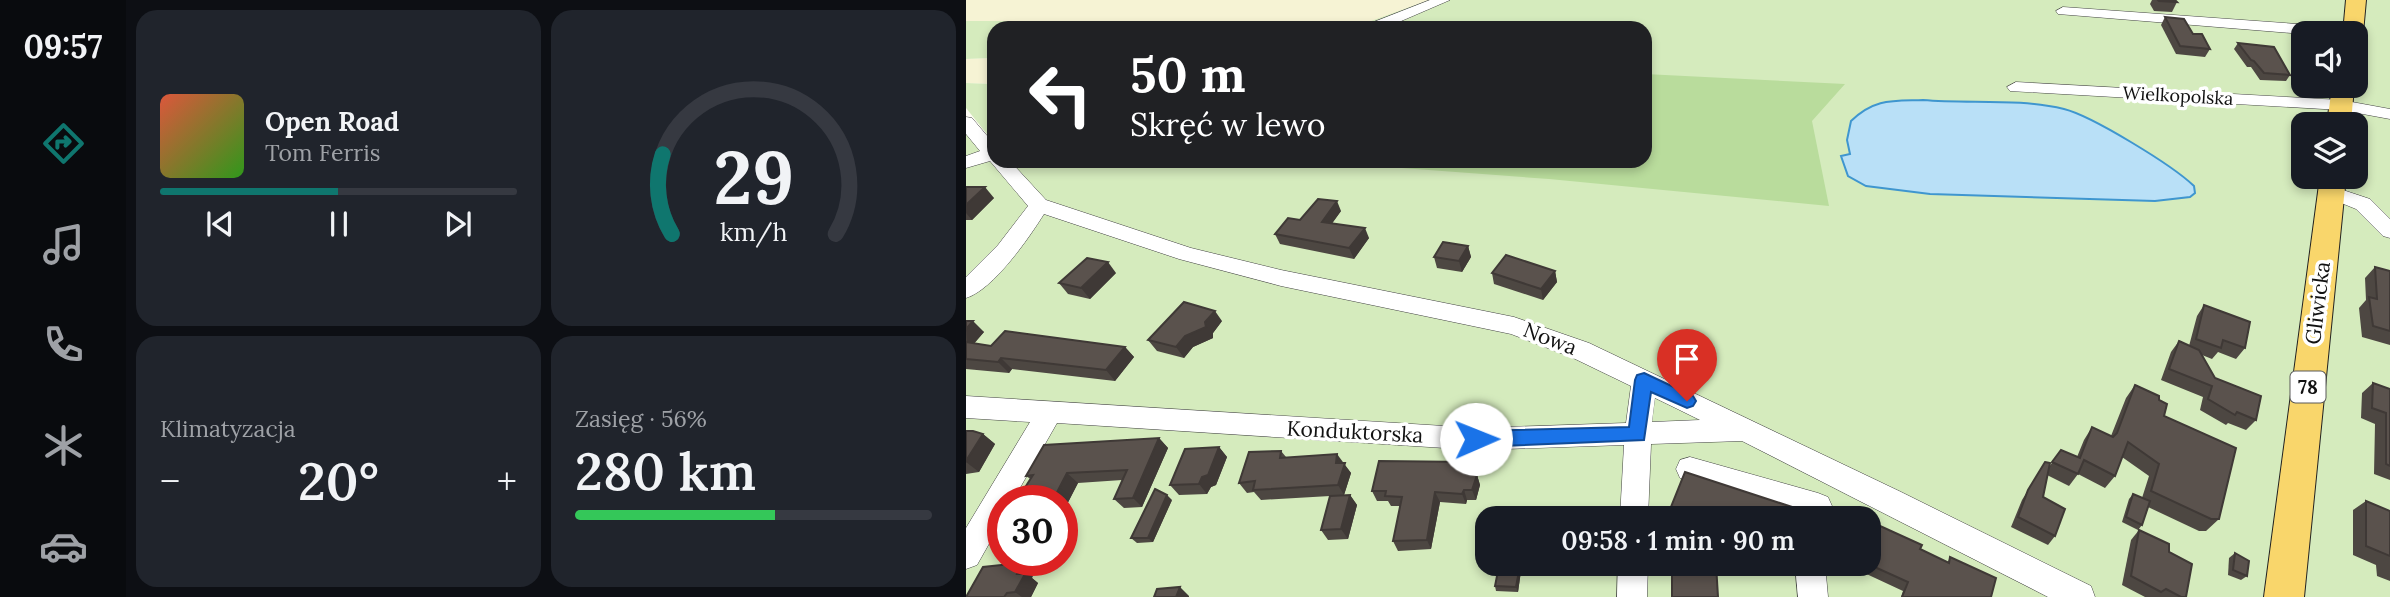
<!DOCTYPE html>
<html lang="pl">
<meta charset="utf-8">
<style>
:root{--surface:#171b24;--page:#20242c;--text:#f1f3f6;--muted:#9ea1a6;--line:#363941;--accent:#0f766e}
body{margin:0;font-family:Lora,serif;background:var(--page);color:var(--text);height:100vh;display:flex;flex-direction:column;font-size:26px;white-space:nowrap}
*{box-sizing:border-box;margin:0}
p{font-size:23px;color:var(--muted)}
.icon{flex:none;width:38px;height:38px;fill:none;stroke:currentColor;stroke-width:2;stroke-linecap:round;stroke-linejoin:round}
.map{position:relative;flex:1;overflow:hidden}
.drawer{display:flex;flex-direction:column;gap:10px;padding:10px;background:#0d0f14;width:840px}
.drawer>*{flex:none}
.banner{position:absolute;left:21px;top:21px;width:665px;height:147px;border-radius:21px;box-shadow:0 4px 10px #0003;background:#202124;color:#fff;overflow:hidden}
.controls{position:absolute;left:1325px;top:21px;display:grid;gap:14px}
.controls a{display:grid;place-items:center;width:77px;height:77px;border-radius:14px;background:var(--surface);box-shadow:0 4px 10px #0003;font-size:35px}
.speed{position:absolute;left:21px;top:485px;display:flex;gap:14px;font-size:35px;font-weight:700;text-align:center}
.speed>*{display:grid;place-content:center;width:91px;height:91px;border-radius:50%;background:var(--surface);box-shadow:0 4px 10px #0003;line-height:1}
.speed .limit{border:10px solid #d22;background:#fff;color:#111}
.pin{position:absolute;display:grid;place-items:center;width:60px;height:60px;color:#fff;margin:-72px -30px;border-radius:50% 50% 50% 0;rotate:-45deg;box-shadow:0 0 7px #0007}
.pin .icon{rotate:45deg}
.me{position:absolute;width:77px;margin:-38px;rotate:89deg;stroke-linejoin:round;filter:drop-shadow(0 0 5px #0008)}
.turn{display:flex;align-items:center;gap:24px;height:147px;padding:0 28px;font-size:32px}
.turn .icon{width:91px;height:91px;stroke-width:2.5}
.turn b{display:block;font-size:49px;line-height:60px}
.big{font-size:52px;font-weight:600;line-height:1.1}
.drawer .card{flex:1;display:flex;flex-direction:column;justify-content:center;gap:10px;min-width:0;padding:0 24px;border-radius:21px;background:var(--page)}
.drawer .dial{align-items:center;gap:0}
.dial svg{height:182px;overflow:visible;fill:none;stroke:var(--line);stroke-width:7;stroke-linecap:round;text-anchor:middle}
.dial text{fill:var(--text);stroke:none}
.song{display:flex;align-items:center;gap:21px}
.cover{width:84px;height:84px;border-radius:10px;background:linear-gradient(135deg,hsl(10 70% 55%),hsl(110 70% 35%))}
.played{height:7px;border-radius:4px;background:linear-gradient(90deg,var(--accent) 50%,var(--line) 50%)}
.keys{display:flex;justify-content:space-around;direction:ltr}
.heat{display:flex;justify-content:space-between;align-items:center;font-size:38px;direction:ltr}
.charge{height:10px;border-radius:5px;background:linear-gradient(90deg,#34c759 56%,var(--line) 0)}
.drawer .tiles{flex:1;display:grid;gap:10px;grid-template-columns:repeat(2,1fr)}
.trip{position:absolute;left:509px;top:506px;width:406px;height:70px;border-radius:21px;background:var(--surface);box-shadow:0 4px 10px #0003;font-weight:600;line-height:70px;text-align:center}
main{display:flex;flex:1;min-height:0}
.tab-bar{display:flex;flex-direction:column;width:126px;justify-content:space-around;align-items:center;background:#090b0e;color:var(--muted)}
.tab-bar .icon{width:49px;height:49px}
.tab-bar .selected{color:var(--accent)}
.tab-bar b{font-size:32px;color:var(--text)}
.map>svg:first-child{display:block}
.farmland{fill:#f6f3d4}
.green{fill:#d5ebbd;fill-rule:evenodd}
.forest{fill:#b9dc9c}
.water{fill:#b9e0f7;stroke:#3f96cf;stroke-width:2}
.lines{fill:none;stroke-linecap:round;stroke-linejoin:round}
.minor-casing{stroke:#444;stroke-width:1}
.major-casing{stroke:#222;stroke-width:2}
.minor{fill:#fff;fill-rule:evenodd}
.major{fill:#f9d66b;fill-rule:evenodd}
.wall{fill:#4d4742}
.shaded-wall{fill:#3f3936}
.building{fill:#5a524d;stroke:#3f3936;stroke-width:2}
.route{fill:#1a73e8;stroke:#114b97;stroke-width:2}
.labels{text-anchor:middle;stroke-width:7;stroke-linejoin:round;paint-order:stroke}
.far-street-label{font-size:18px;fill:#111;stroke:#fff}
.shield{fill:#fff;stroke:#585858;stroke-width:2}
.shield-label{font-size:19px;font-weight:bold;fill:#111}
.street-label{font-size:21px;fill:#111;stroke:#fff}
</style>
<main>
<nav class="tab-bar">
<b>09:57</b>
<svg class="icon selected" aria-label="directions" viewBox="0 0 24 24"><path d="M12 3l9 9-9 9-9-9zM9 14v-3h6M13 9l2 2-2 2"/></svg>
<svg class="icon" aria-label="music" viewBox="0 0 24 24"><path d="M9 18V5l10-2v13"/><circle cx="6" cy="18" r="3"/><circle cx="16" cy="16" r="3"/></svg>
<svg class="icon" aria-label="phone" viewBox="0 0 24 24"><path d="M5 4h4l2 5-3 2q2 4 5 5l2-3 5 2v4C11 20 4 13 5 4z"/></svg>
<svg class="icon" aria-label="climate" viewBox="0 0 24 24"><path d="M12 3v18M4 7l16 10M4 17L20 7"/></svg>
<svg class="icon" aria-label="car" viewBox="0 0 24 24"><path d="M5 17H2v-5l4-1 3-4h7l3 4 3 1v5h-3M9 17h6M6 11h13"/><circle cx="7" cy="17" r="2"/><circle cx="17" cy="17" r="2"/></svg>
</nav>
<section class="drawer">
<div class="tiles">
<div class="card">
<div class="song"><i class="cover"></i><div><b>Open Road</b><p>Tom Ferris</p></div></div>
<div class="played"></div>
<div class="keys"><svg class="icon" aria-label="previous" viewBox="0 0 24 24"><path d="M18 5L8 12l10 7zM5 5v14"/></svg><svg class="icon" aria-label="pause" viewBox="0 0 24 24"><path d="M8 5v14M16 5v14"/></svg><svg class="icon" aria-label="next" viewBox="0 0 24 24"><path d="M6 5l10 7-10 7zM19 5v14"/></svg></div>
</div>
<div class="card dial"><svg viewBox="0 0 100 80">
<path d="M14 69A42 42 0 1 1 86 69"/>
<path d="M14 69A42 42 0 0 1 10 34" stroke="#0f766e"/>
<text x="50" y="56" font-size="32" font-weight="700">29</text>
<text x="50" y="72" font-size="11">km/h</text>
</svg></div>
<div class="card"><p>Klimatyzacja</p>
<div class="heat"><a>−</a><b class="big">20°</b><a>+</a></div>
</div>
<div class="card"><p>Zasięg · 56%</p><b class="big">280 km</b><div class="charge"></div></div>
</div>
</section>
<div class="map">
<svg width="1424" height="597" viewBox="0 0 1424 597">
<rect width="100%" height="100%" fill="#fffdf5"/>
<g class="farmland">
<polygon points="0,0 463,0 390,28 66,28 70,21 0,21"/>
<polygon points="28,58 28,84 0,83 0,59"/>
</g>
<g class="green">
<path d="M 463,0 L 1424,0 L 1424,597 L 0,597 L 0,133 L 28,161 L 679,161 L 679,28 L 386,28 ZM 1337,33 L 1390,33 L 1390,86 L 1337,86 ZM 1337,124 L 1390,124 L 1390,177 L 1337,177 ZM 37,500 L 96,500 L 96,560 L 37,560 ZM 522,518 L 903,518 L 903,564 L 522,564 Z"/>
<polygon points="0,21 70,21 66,28 28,28 28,58 0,59"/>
<polygon points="0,83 28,84 28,143 0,108"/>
</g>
<polygon class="forest" points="679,74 879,84 846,121 863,206 583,179 342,161 679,161"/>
<path class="water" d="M 957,100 C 1003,104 1053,98 1098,109 C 1126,116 1206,165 1228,186 L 1229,193 L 1224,197 L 1189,201 L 964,194 L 900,186 L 882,176 L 875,156 L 884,154 L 881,140 L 885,121 C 909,98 927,101 957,100 Z"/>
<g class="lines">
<g class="minor-casing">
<g id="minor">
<polygon points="464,0 484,0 419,28 397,28 400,25"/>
<polygon points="1097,7 1387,28 1395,33 1390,37 1390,33 1337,34 1092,14 1090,11"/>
<polygon points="1050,82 1375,100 1424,109 1424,119 1375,110 1044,91 1041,87"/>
<path d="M 0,117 L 6,118 L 28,144 L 28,161 L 44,161 L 80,200 L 225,248 L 315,270 L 548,317 L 623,343 L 933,491 L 1125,586 L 1129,597 L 1082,597 L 776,441 L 685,444 L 682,518 L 654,518 L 658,445 L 510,450 L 91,423 L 47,500 L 37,500 L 37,519 L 11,565 L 0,569 L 0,528 L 64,422 L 0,418 L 0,396 L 510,428 L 660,423 L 665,386 L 605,357 L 545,334 L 315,286 L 213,259 L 78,214 C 63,238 27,290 0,298 L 0,277 L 32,245 L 62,206 L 24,161 L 0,168 L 0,156 L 14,151 L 0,134 ZM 689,398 L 734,420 L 686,422 Z"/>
<polygon points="1365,186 1404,199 1424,219 1424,238 1417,236 1390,209 1358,196 1355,192 1358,188"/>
<polygon points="724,457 852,493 862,497 866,506 862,515 849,518 724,481 714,478 710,469 714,460"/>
<polygon points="652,564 682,564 681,597 651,597"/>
<polygon points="829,564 859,564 862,597 832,597"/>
</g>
</g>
<g class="major-casing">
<g id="major">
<polygon points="1380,0 1400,0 1397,33 1394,37 1390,38 1390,33 1377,33"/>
<polygon points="1366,86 1388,86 1385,124 1361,124"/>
<polygon points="1354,177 1380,177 1338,597 1298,597"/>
</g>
</g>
<use href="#minor" class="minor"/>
<use href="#major" class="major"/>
</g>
<g class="wall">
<polygon points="1186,0 1209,0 1211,2 1206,12 1188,11 1184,4"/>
<polygon points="1199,17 1227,34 1244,49 1239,57 1210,54 1195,25"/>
<polygon points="1272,43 1324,75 1320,81 1294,80 1285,67 1281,67 1268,49"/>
<polygon points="0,187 28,198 6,220 0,220"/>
<polygon points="375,211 366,223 403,238 388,259 314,244 309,234 334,220"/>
<polygon points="502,246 505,257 496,272 471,268 468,257"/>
<polygon points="1409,267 1424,331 1424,345 1396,337 1393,308 1400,300 1399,278"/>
<polygon points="589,271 591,282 577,300 528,284 526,273"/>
<polygon points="150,273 124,299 102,294 93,283"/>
<polygon points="1238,305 1279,348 1270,359 1252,352 1246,359 1236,355 1249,378 1290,420 1280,430 1262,423 1260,425 1234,410 1237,397 1195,380 1205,352 1213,341 1223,346 1231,316"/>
<polygon points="0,321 18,332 8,343 25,346 159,347 168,357 149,381 46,369 43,373 0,369"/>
<polygon points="256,321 247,333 247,338 227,347 218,358 191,351 182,340"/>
<polygon points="1407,383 1424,389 1424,480 1408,474 1409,424 1395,418 1396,393"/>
<polygon points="1169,385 1193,400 1198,416 1253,519 1240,531 1233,531 1182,507 1176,525 1172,530 1156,522 1163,499 1167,494 1176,498 1183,476 1156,457 1149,476 1139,488 1112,474 1103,486 1081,475 1077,497 1089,536 1082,545 1045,527 1056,500 1079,462 1083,467 1095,450 1111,457 1118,440 1126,427 1145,436 1160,398"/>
<polygon points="0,431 17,434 29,444 13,472 0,474"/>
<polygon points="193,438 202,448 176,507 158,508 148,499 156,480 112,483 96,514 96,500 60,476"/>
<polygon points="253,447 261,457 250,485 245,487 241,494 213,495 204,485"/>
<polygon points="315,451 320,457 377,463 385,473 378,495 384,495 391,505 382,539 362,540 355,530 364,496 295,500 288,492 281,493 273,483"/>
<polygon points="503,462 507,472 507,475 511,475 514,485 510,500 501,500 500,504 474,502 465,549 432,551 427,541 434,506 425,506 422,501 411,501 406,491"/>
<polygon points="206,500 187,542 171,543 165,538"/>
<polygon points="1400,501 1424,511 1424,581 1411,576 1410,565 1387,555 1387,510"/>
<polygon points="705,507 826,507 824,518 710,518 705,516"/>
<polygon points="1173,530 1203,552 1220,597 1179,597 1156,585 1165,540"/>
<polygon points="954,549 982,562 984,557 1025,597 935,597 937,591 879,564 903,564"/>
<polygon points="1269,553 1281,576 1275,580 1262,575 1263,558"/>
<polygon points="55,563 68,572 66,578 72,583 65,597 0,597"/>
<polygon points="555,571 552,592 530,591 529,586"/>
</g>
<g class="shaded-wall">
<polygon points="19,187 28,198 6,220 0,213 0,205"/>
<polygon points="371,201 375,211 360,232 356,222"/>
<polygon points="399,228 403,238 388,259 383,248"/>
<polygon points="502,246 505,257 496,272 493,261"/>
<polygon points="142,262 150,273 124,299 115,288"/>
<polygon points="589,271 591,282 577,300 575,289"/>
<polygon points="249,311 256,321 247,333 247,338 227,347 218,358 210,347 219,336 239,322"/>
<polygon points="7,321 18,332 1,352 0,329"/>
<polygon points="159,347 168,357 149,381 140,370"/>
<polygon points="35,358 46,369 43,373 32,362"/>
<polygon points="17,434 29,444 13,472 0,462"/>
<polygon points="193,438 202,448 176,507 167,498"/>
<polygon points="253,447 261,457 250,485 245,487 241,494 233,484"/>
<polygon points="371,454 385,473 378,495 372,485 370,463"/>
<polygon points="503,462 507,472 506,484 502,474"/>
<polygon points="101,473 112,483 96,514 96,500 87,500"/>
<polygon points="511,475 514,485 510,500 506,490"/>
<polygon points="498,490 501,500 500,504 496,494"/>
<polygon points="469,492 474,502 465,549 461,540"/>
<polygon points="201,495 206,500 187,542 182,538"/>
<polygon points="384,495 391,505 382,539 375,529"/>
<polygon points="55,563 68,572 66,578 72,583 65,597 56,597 49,592 51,574"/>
<polygon points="554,566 555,571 552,592 550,587"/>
<polygon points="214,587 223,596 223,597 210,597"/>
</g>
<g class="building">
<polygon points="1192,0 1209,0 1211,2 1193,1"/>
<polygon points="1199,17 1218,19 1227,34 1236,34 1244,49 1214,46"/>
<polygon points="1272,43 1308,47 1324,75 1298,73 1288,61 1285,60"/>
<polygon points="0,187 19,187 0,205"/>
<polygon points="352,199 371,201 356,222 399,228 383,248 309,234 322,218 334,220"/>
<polygon points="477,242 502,246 493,261 468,257"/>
<polygon points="540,255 589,271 575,289 526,273"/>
<polygon points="121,258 142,262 115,288 93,283"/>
<polygon points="1409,267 1424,271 1424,331 1407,326 1403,297 1411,299"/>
<polygon points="218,302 249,311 239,322 240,327 219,336 210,347 182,340"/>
<polygon points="1238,305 1284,322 1279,348 1257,340 1255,348 1230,339"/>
<polygon points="0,321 7,321 0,329"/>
<polygon points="39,331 159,347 140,370 35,358 32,362 0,359 0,342 25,346"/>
<polygon points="1213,341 1233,350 1249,378 1295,396 1290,420 1271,412 1269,415 1242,399 1246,386 1203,369"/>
<polygon points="1407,383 1424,389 1424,466 1420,464 1420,413 1406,408"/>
<polygon points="1169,385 1193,396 1193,400 1201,404 1198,416 1270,448 1253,519 1245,519 1185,491 1193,464 1162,442 1149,476 1118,460 1112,474 1086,462 1095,450 1114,458 1126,427 1147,437 1151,433"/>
<polygon points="0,431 7,431 17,434 0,461"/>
<polygon points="193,438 167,498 148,499 161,470 101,473 87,500 51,500 67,475 60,476 78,445"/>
<polygon points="253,447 242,475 236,477 233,484 204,485 219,449"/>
<polygon points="315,451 314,458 371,454 370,463 379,463 372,485 287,490 289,481 273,483 283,452"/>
<polygon points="413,461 503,462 502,474 511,475 506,490 498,490 496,494 469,492 461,540 427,541 436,497 419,496 420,491 406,491"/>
<polygon points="1079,462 1084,463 1077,497 1099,509 1089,536 1052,517 1062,490"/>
<polygon points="719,472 826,507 823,518 738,518 705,507"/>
<polygon points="189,489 201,495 182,538 165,538"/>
<polygon points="1167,494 1184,501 1176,525 1160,517"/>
<polygon points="384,495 375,529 355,530 364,496"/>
<polygon points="1400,501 1424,511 1424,556 1400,546"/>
<polygon points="886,513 896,518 884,518"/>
<polygon points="903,521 956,545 954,549 983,563 984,557 1030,578 1025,597 936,597 942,582 902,564 903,564"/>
<polygon points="1173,530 1203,544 1203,552 1226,564 1220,597 1215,597 1200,589 1195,592 1165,576"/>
<polygon points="1269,553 1283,561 1281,576 1267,570"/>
<polygon points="55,563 51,574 59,574 49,592 41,593 38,597 0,597 17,567"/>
<polygon points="706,564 750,564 752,597 706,597"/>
<polygon points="533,566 554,566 550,587 529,586"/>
<polygon points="214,587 210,597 188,597 191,589"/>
</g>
<polygon class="route" points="678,373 727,396 730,401 727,406 721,408 685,392 678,440 510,447 504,444 501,439 504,433 510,431 663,427 669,380 671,375"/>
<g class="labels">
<g class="far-street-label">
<text transform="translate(1212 96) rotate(3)" y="6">Wielkopolska</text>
</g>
<rect class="shield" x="1324.5" y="371.5" width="35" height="31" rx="5"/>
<g class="shield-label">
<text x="1342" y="394">78</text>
</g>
<g class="street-label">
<text transform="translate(1352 303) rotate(-83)" y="7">Gliwicka</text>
<text transform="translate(584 339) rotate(21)" y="7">Nowa</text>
<text transform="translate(389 432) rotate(3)" y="7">Konduktorska</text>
</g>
</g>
</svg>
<div class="controls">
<a><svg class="icon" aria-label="sound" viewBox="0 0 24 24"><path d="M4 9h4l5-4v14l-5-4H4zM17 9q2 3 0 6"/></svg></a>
<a><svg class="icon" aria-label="layers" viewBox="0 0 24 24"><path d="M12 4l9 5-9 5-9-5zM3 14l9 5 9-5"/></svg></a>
</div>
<div class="speed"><div class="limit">30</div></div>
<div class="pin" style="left:721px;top:401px;background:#d93025"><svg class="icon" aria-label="arrive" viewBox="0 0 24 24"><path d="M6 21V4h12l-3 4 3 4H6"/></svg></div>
<svg class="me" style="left:510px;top:439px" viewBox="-20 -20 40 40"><circle r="19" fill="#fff"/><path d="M0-13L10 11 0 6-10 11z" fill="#1a73e8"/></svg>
<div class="trip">09:58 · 1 min · 90 m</div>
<div class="banner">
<div class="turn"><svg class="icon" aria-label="left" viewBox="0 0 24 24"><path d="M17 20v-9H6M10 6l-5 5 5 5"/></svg><div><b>50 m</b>Skręć w lewo</div></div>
</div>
</div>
</main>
